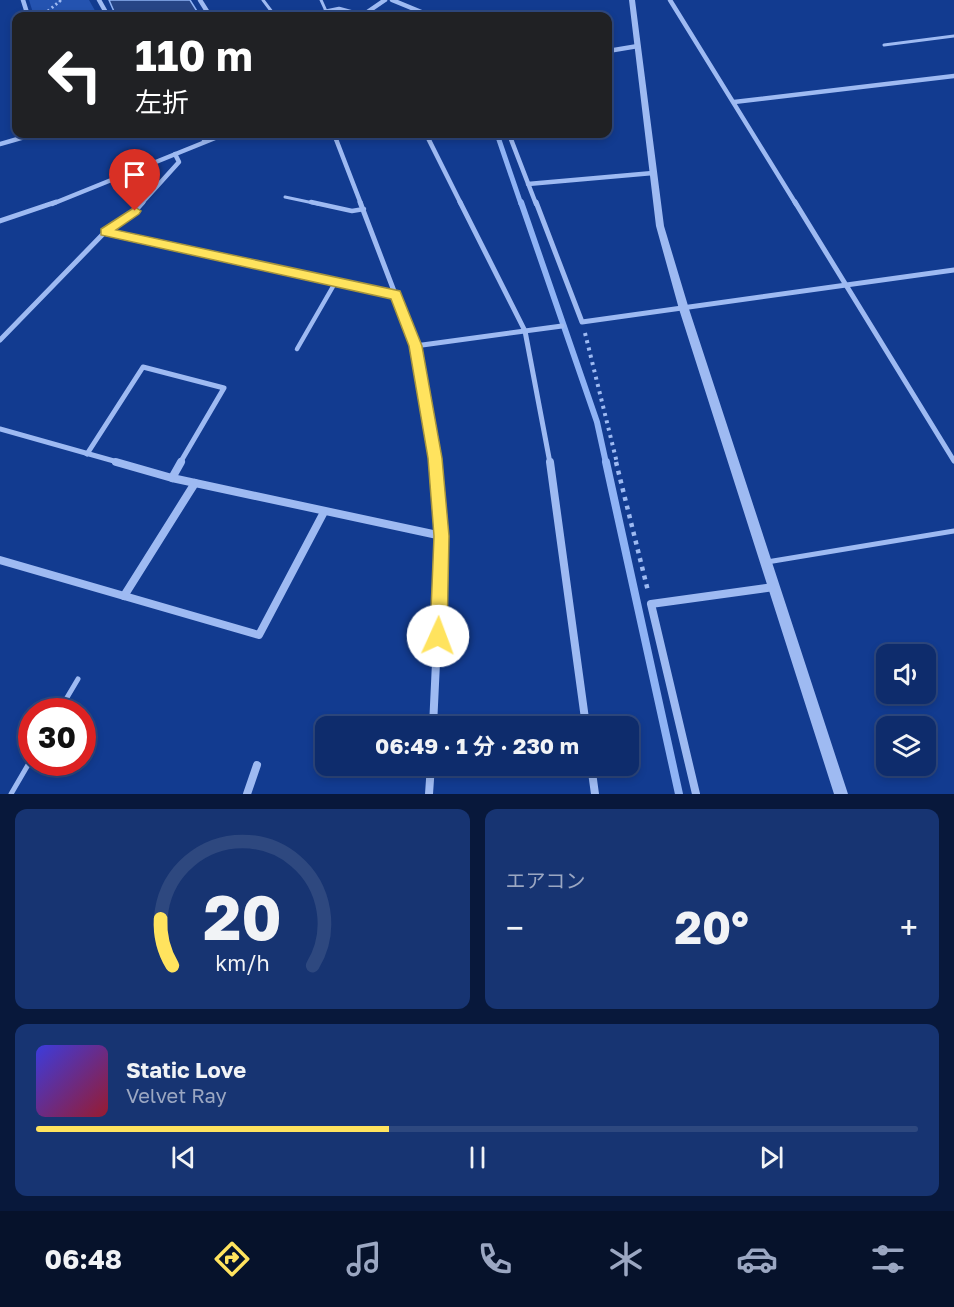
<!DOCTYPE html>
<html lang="ja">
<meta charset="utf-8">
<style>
:root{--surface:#0e2c6c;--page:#173472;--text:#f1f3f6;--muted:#9ba7c2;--line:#2e487f;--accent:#ffe35e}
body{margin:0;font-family:"Golos Text","Noto Sans JP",sans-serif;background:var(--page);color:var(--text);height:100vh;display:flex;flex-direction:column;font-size:22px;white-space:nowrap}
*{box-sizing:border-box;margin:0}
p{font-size:20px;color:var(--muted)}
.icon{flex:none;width:33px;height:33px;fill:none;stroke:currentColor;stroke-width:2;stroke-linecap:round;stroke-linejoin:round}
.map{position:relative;height:794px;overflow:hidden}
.side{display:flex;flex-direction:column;gap:15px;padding:15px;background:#08183b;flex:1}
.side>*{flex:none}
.banner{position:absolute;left:12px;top:12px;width:600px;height:126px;border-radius:12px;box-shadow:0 3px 9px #0003,0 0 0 2px var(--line);background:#202124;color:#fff;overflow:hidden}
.controls{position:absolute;left:876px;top:644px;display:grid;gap:12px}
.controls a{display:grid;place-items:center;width:60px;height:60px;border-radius:12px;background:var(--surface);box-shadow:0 3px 9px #0003,0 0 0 2px var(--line);font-size:30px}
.speed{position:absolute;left:18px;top:698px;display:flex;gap:12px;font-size:30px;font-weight:700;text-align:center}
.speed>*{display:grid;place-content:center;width:78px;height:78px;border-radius:50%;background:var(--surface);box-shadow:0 3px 9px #0003,0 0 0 2px var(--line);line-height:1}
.speed .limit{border:9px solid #d22;background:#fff;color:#111}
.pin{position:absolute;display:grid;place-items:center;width:51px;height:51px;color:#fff;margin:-62px -26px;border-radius:50% 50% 50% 0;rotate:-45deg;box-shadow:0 0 6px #0007}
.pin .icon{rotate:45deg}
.me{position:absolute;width:66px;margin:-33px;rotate:2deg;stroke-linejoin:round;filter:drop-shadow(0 0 4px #0008)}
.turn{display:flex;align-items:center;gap:21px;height:126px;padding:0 24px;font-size:27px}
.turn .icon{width:78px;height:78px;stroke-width:2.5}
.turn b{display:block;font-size:42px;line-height:51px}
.big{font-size:45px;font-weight:700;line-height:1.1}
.side .widget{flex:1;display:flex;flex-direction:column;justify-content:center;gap:9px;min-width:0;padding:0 21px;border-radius:12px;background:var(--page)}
.side .dial{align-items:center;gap:0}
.dial svg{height:156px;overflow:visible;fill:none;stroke:var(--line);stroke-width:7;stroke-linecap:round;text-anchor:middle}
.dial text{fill:var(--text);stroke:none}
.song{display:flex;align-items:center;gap:18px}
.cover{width:72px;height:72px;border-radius:9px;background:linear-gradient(135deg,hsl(240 70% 55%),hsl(350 70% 35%))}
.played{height:6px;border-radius:3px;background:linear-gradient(90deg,var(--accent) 40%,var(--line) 40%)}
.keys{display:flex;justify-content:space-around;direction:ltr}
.heat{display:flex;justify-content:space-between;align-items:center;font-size:33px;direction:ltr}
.side .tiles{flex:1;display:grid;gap:15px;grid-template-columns:1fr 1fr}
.widget:last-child{grid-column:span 2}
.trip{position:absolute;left:315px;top:716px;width:324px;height:60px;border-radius:12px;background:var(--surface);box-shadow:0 3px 9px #0003,0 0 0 2px var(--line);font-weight:700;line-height:60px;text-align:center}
.tab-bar{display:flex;height:96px;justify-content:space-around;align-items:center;background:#06122b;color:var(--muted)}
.tab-bar .icon{width:42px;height:42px}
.tab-bar .active{color:var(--accent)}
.tab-bar b{font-size:27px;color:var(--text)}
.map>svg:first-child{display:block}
.green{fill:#2453b0}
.water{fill:#274586;stroke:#8fb3f5;stroke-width:1.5}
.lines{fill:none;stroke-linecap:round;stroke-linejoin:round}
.stream-far2{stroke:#8fb3f5;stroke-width:5}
.stream-far1{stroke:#8fb3f5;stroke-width:6}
.stream{stroke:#8fb3f5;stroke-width:8}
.path-far2{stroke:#9ebaf2;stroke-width:3;stroke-dasharray:2 3;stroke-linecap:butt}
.path-far1{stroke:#9ebaf2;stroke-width:4;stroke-dasharray:3 4.5;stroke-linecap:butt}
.path{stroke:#9ebaf2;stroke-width:4.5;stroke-dasharray:4 5;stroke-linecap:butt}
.service-far2{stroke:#9ebaf2;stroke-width:3}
.service-far1{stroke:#9ebaf2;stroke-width:4.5}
.service{stroke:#9ebaf2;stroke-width:5}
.minor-far2{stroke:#9ebaf2;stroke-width:4.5}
.minor-far1{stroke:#9ebaf2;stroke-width:5}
.minor{stroke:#9ebaf2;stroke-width:8}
.tertiary{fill:#9ebaf2;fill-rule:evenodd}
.route{fill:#ffe35e;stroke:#a6943d;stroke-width:1.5}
</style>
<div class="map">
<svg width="954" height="794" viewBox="0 0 954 794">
<rect width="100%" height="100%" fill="#123b90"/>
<polygon class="green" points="29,0 89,0 98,16 34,16"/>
<polygon class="water" points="109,0 190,0 200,16 116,16"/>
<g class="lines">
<polyline class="stream-far2" points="497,134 521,204"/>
<polyline class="stream-far1" points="521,202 597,422 606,463"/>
<polyline class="stream" points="606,462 679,794"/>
<polyline class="path-far2" points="38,13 48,11 60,1 57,0"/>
<polyline class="path-far1" points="585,333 617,463"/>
<polyline class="path" points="616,462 648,591"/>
<g class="service-far2">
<polyline points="263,0 275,16"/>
<polyline points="321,0 326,11"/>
<polyline points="884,45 954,36"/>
<polyline points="199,134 204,141"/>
<polyline points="285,197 318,204"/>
</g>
<g class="service-far1">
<polyline points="311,202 352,211 364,209"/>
<polyline points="297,349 335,283"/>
</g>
<g class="service">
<polyline points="767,562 954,531"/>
<polyline points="59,711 78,679"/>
<polyline points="11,794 32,758"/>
</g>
<g class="minor-far2">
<polyline points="23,0 28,16"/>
<polyline points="99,0 108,16"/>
<polyline points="200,0 210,16"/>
<polyline points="392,0 431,16"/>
<polyline points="670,0 796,204"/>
<polyline points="363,15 385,0"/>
<polyline points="305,16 339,9 365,16"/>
<polyline points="608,51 638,46"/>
<polyline points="734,102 954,76"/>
<polyline points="334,134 361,204"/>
<polyline points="426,134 461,204"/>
<polyline points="509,134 536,204"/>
<polyline points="0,144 35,134"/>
<polyline points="528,184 653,173"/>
<polyline points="52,204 225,134"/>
<polyline points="141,204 179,162 175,154"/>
</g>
<g class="minor-far1">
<polyline points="360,202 415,346 435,463"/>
<polyline points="460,202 525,331 550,463"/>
<polyline points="536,202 582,322 954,270"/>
<polyline points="795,202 954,461"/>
<polyline points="0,221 56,202"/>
<polyline points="105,232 386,294 396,294"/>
<polyline points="0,340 105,232 135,211 143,202"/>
<polyline points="415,346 562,326"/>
<polyline points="0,429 121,463"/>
<polyline points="87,454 143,367 224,388 180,463"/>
</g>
<g class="minor">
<polyline points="116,462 172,478 442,536"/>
<polyline points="550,462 586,726"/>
<polyline points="172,478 181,462"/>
<polyline points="0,560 259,635 324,512"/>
<polyline points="124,596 195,483"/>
<polyline points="433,726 442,536 435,462"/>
<polyline points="591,765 595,794"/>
<polyline points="247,794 257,765"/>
<polyline points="429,794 431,765"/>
<polyline points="696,794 651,604 774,587"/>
</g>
<polygon class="tertiary" points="629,0 635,0 664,226 689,309 848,794 834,794 679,309 656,226"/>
</g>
<polygon class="route" points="135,207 141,211 139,214 116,230 400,291 422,346 442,458 449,536 447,636 444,642 438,644 433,642 430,636 434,536 428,458 409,346 391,299 101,235 101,229"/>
</svg>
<div class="controls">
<a><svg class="icon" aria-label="sound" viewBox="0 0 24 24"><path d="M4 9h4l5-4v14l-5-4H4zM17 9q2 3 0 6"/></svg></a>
<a><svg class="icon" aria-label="layers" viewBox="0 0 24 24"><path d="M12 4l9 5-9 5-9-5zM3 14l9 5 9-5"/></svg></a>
</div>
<div class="speed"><div class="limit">30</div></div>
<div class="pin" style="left:135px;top:211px;background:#d93025"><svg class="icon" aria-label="arrive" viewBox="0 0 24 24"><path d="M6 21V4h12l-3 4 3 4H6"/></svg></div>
<svg class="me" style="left:438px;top:636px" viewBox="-20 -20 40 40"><circle r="19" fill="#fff"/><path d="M0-13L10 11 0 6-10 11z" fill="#ffe35e"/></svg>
<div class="trip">06:49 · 1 分 · 230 m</div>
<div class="banner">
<div class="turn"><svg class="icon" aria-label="left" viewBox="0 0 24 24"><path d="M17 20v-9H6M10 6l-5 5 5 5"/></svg><div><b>110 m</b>左折</div></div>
</div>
</div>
<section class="side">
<div class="tiles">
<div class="widget dial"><svg viewBox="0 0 100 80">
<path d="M14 69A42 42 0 1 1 86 69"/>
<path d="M14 69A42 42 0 0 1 8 45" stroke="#ffe35e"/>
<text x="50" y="56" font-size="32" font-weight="700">20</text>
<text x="50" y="72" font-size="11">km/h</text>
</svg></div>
<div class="widget"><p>エアコン</p>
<div class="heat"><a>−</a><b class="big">20°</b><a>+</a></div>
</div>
<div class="widget">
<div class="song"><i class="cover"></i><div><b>Static Love</b><p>Velvet Ray</p></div></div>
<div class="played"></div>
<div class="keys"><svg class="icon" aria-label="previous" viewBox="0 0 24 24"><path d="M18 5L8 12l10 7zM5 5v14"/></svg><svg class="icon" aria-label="pause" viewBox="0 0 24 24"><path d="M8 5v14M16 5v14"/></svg><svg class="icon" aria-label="next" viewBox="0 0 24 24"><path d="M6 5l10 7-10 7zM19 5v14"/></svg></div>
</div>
</div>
</section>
<nav class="tab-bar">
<b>06:48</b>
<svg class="icon active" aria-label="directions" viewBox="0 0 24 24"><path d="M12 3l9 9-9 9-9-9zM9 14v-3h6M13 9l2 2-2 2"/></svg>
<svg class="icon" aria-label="music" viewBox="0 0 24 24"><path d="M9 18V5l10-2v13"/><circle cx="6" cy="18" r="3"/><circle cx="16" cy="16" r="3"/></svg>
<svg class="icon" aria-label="phone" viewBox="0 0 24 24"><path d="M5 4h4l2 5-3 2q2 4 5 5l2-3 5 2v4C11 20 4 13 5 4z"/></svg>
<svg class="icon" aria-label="climate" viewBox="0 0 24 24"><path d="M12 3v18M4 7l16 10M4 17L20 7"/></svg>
<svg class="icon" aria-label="car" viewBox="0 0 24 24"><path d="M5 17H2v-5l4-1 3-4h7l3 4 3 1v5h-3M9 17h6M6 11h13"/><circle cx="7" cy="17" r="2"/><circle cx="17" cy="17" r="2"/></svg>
<svg class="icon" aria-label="filters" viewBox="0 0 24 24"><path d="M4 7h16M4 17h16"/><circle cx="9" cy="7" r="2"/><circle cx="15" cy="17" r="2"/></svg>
</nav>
